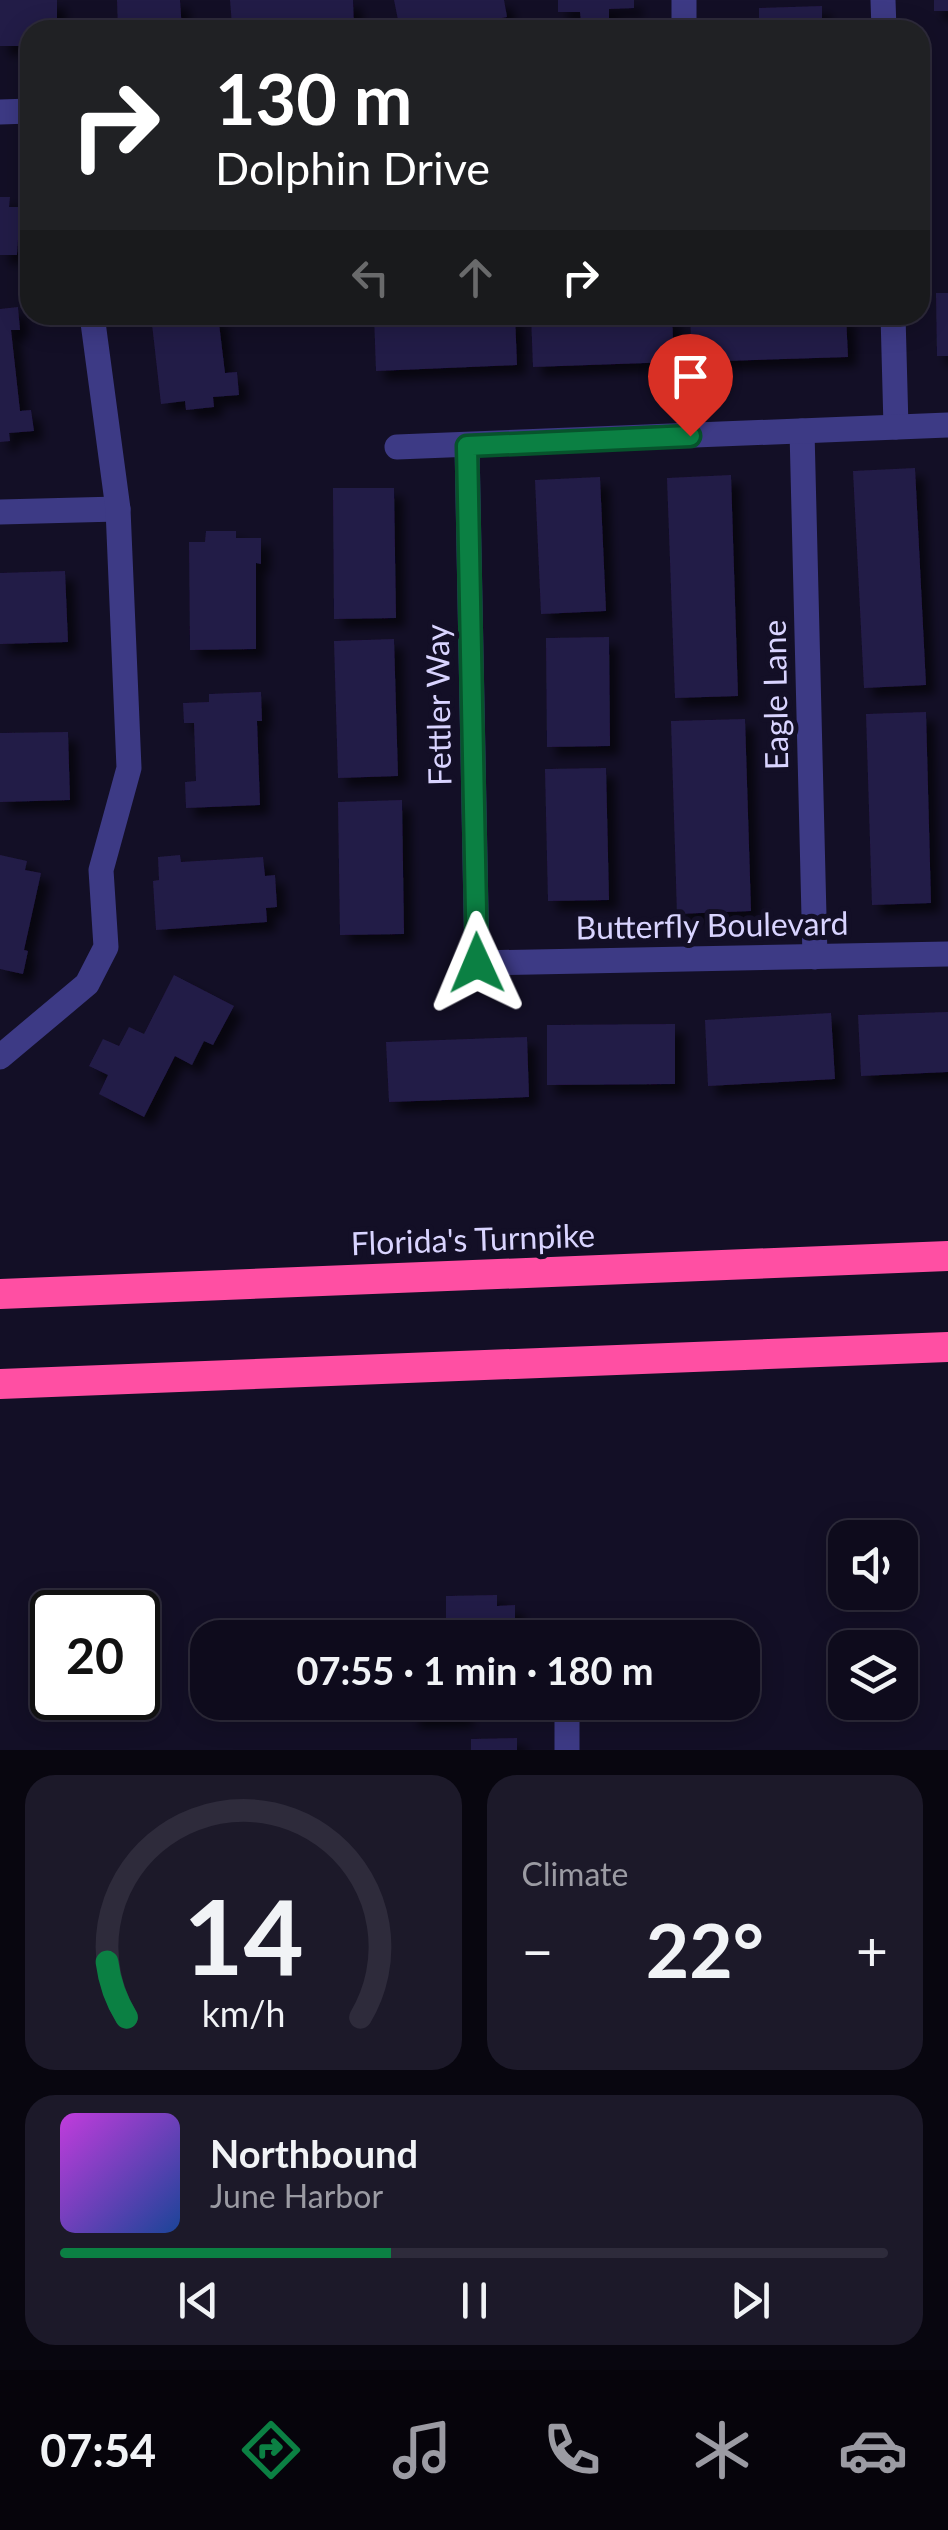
<!DOCTYPE html>
<meta charset="utf-8">
<style>
:root{--surface:#0e0b1c;--page:#1c1929;--text:#f1f3f6;--muted:#9b9ba3;--line:#2e2b3b;--accent:#0b8043}
body{margin:0;font-family:Lato,sans-serif;background:var(--page);color:var(--text);height:100vh;display:flex;flex-direction:column;font-size:38px;white-space:nowrap}
*{box-sizing:border-box;margin:0}
p{font-size:32px;color:var(--muted)}
.icon{flex:none;width:55px;height:55px;fill:none;stroke:currentColor;stroke-width:2;stroke-linecap:round;stroke-linejoin:round}
.map{position:relative;height:1750px;overflow:hidden}
.details{display:flex;flex-direction:column;gap:25px;padding:25px;background:#08060f;flex:1}
.details>*{flex:none}
.guide{position:absolute;left:20px;top:20px;width:910px;height:305px;border-radius:30px;box-shadow:0 5px 25px #0003,0 0 0 2px var(--line);background:#202124;color:#fff;overflow:hidden}
.controls{position:absolute;left:828px;top:1520px;display:grid;gap:20px}
.controls a{display:grid;place-items:center;width:90px;height:90px;border-radius:20px;background:var(--surface);box-shadow:0 5px 25px #0003,0 0 0 2px var(--line);font-size:50px}
.speed{position:absolute;left:30px;top:1590px;display:flex;gap:20px;font-size:50px;font-weight:700;text-align:center}
.speed>*{display:grid;place-content:center;width:130px;height:130px;border-radius:50%;background:var(--surface);box-shadow:0 5px 25px #0003,0 0 0 2px var(--line);line-height:1}
.speed .limit{border:5px solid #111;border-radius:15px;background:#fff;color:#111}
.pin{position:absolute;display:grid;place-items:center;width:85px;height:85px;color:#fff;margin:-102px -42px;border-radius:50% 50% 50% 0;rotate:-45deg;box-shadow:0 0 10px #0007}
.pin .icon{rotate:45deg}
.me{position:absolute;width:110px;margin:-55px;rotate:359deg;stroke-linejoin:round;filter:drop-shadow(0 0 8px #0008)}
.turn{display:flex;align-items:center;gap:35px;height:210px;padding:0 30px;font-size:45px}
.turn .icon{width:130px;height:130px;stroke-width:2.5}
.turn b{display:block;font-size:70px;line-height:85px}
.lanes{display:flex;align-items:center;height:95px;padding:0 30px;background:#0003;justify-content:center;gap:50px;direction:ltr}
.lanes .off{opacity:.35}
.big{font-size:75px;font-weight:700;line-height:1.1}
.details .tile{flex:1;display:flex;flex-direction:column;justify-content:center;gap:15px;min-width:0;padding:0 35px;border-radius:30px;background:var(--page)}
.details .dial{align-items:center;gap:0}
.dial svg{height:260px;overflow:visible;fill:none;stroke:var(--line);stroke-width:7;stroke-linecap:round;text-anchor:middle}
.dial text{fill:var(--text);stroke:none}
.song{display:flex;align-items:center;gap:30px}
.cover{width:120px;height:120px;border-radius:15px;background:linear-gradient(135deg,hsl(290 70% 55%),hsl(220 70% 35%))}
.played{height:10px;border-radius:5px;background:linear-gradient(90deg,var(--accent) 40%,var(--line) 40%)}
.keys{display:flex;justify-content:space-around;direction:ltr}
.heat{display:flex;justify-content:space-between;align-items:center;font-size:55px;direction:ltr}
.details .tiles{flex:1;display:grid;gap:25px;grid-template-columns:1fr 1fr}
.tile:last-child{grid-column:span 2}
.trip{position:absolute;left:190px;top:1620px;width:570px;height:100px;border-radius:30px;background:var(--surface);box-shadow:0 5px 25px #0003,0 0 0 2px var(--line);font-weight:700;line-height:100px;text-align:center}
.menu{display:flex;height:160px;justify-content:space-around;align-items:center;background:#06040b;color:var(--muted)}
.menu .icon{width:70px;height:70px}
.menu .current{color:var(--accent)}
.menu b{font-size:45px;color:var(--text)}
.map>svg:first-child{display:block}
.building{fill:#241b47;filter:url(#shadow)}
.lines{fill:none;stroke-linecap:round;stroke-linejoin:round}
.minor{stroke:#3d3a85;stroke-width:25}
.highway{stroke:#ff4fa3;stroke-width:30}
.route-casing{stroke:#07532c;stroke-width:25}
.route{stroke:#0b8043;stroke-width:18}
.labels{text-anchor:middle;stroke-width:10;stroke-linejoin:round;paint-order:stroke}
.street-label{font-size:32px;fill:#d9d4ff;stroke:#130f26}
</style>
<div class="map">
<svg width="948" height="1750" viewBox="0 0 948 1750">
<defs>
<filter id="shadow"><feDropShadow dx="9" dy="9" stdDeviation="5" flood-color="#0009"/></filter>
</defs>
<rect width="100%" height="100%" fill="#130f26"/>
<g class="building">
<polygon points="0,0 57,0 57,30 30,30 30,46 0,46"/>
<polygon points="117,0 180,0 182,30 118,30"/>
<polygon points="230,0 353,0 354,30 243,30 243,24 232,25"/>
<polygon points="394,0 504,0 507,17 442,30 400,30"/>
<polygon points="558,0 634,0 634,8 609,9 609,21 581,21 580,12 558,12"/>
<rect x="934" y="0" width="14" height="11"/>
<polygon points="822,6 822,30 759,30 759,8"/>
<polygon points="0,197 10,197 9,207 20,207 17,255 0,255"/>
<polygon points="936,293 948,293 948,356 937,356"/>
<polygon points="18,307 20,330 11,330 20,411 31,410 34,431 9,433 10,441 0,442 0,309"/>
<polygon points="151,315 218,315 225,373 237,372 239,395 213,397 214,407 186,410 185,401 161,404"/>
<polygon points="374,315 515,315 517,365 376,371"/>
<polygon points="531,315 672,315 674,362 533,367"/>
<polygon points="690,315 846,315 848,357 692,362"/>
<polygon points="915,468 926,685 864,688 853,471"/>
<polygon points="731,475 738,696 675,698 667,478"/>
<polygon points="600,477 606,611 541,614 535,480"/>
<polygon points="333,488 394,488 396,618 334,619"/>
<polygon points="206,531 236,531 236,538 261,538 261,564 256,563 256,649 190,650 189,542 205,542"/>
<polygon points="65,571 68,642 0,644 0,573"/>
<polygon points="609,637 610,746 547,747 546,638"/>
<polygon points="394,639 398,776 338,778 334,641"/>
<polygon points="261,692 262,721 257,721 260,805 186,808 185,782 196,781 194,723 184,723 183,703 209,702 209,694"/>
<polygon points="926,712 931,903 872,905 866,714"/>
<polygon points="745,719 751,911 677,914 671,721"/>
<polygon points="68,732 70,800 0,802 0,733"/>
<polygon points="606,768 609,900 548,901 545,769"/>
<polygon points="402,800 404,934 340,935 338,802"/>
<polygon points="0,855 27,861 25,870 41,873 24,950 28,951 23,974 0,969"/>
<polygon points="180,855 181,862 263,857 265,876 275,875 277,907 266,908 267,922 156,930 153,881 159,880 158,857"/>
<polygon points="174,975 234,1006 213,1045 204,1041 192,1065 175,1056 144,1117 99,1094 108,1075 89,1066 103,1039 119,1046 129,1027 144,1034"/>
<polygon points="948,1012 948,1072 861,1076 858,1015"/>
<polygon points="831,1013 835,1079 708,1086 705,1020"/>
<polygon points="675,1024 675,1084 547,1085 547,1025"/>
<polygon points="527,1037 529,1097 389,1102 386,1042"/>
<polygon points="497,1595 497,1606 515,1605 515,1638 446,1638 446,1596"/>
<polygon points="410,1702 464,1702 464,1718 410,1719"/>
<polygon points="517,1738 517,1750 471,1750 471,1739"/>
</g>
<g class="lines">
<g class="minor">
<polyline points="684,0 684,30"/>
<polyline points="883,0 884,30"/>
<polyline points="0,112 30,111"/>
<polyline points="893,315 896,427"/>
<polyline points="802,431 815,957"/>
<polyline points="467,446 477,963 948,954"/>
<polyline points="397,447 948,425"/>
<polyline points="0,512 118,509"/>
<polyline points="0,1057 87,984 106,947 101,870 129,768 118,509 92,315"/>
<polyline points="567,1702 567,1750"/>
</g>
<g class="highway">
<polyline points="0,1294 948,1256"/>
<polyline points="0,1384 948,1347"/>
</g>
</g>
<g class="lines">
<g class="route-casing">
<polyline id="route" points="477,963 467,446 690,436"/>
</g>
<use href="#route" class="route"/>
</g>
<g class="labels">
<g class="street-label">
<text transform="translate(776 695) rotate(-91)" y="11">Eagle Lane</text>
<text transform="translate(439 705) rotate(-91)" y="11">Fettler Way</text>
<text transform="translate(712 926) rotate(-1)" y="11">Butterfly Boulevard</text>
<text transform="translate(473 1240) rotate(-2)" y="11">Florida's Turnpike</text>
</g>
</g>
</svg>
<div class="controls">
<a><svg class="icon" aria-label="sound" viewBox="0 0 24 24"><path d="M4 9h4l5-4v14l-5-4H4zM17 9q2 3 0 6"/></svg></a>
<a><svg class="icon" aria-label="layers" viewBox="0 0 24 24"><path d="M12 4l9 5-9 5-9-5zM3 14l9 5 9-5"/></svg></a>
</div>
<div class="speed"><div class="limit">20</div></div>
<div class="pin" style="left:690px;top:436px;background:#d93025"><svg class="icon" aria-label="arrive" viewBox="0 0 24 24"><path d="M6 21V4h12l-3 4 3 4H6"/></svg></div>
<svg class="me" style="left:477px;top:963px" viewBox="-20 -20 40 40"><path d="M0-17L14 15 0 8-14 15z" fill="#0b8043" stroke="#fff" stroke-width="4"/></svg>
<div class="trip">07:55 · 1 min · 180 m</div>
<div class="guide">
<div class="turn"><svg class="icon" aria-label="right" viewBox="0 0 24 24"><path d="M7 20v-9h11M14 6l5 5-5 5"/></svg><div><b>130 m</b>Dolphin Drive</div></div>
<div class="lanes"><svg class="icon off" aria-label="left" viewBox="0 0 24 24"><path d="M17 20v-9H6M10 6l-5 5 5 5"/></svg><svg class="icon off" aria-label="ahead" viewBox="0 0 24 24"><path d="M12 20V5M6 11l6-6 6 6"/></svg><svg class="icon" aria-label="right" viewBox="0 0 24 24"><path d="M7 20v-9h11M14 6l5 5-5 5"/></svg></div>
</div>
</div>
<section class="details">
<div class="tiles">
<div class="tile dial"><svg viewBox="0 0 100 80">
<path d="M14 69A42 42 0 1 1 86 69"/>
<path d="M14 69A42 42 0 0 1 8 52" stroke="#0b8043"/>
<text x="50" y="56" font-size="32" font-weight="700">14</text>
<text x="50" y="72" font-size="11">km/h</text>
</svg></div>
<div class="tile"><p>Climate</p>
<div class="heat"><a>−</a><b class="big">22°</b><a>+</a></div>
</div>
<div class="tile">
<div class="song"><i class="cover"></i><div><b>Northbound</b><p>June Harbor</p></div></div>
<div class="played"></div>
<div class="keys"><svg class="icon" aria-label="previous" viewBox="0 0 24 24"><path d="M18 5L8 12l10 7zM5 5v14"/></svg><svg class="icon" aria-label="pause" viewBox="0 0 24 24"><path d="M8 5v14M16 5v14"/></svg><svg class="icon" aria-label="next" viewBox="0 0 24 24"><path d="M6 5l10 7-10 7zM19 5v14"/></svg></div>
</div>
</div>
</section>
<nav class="menu">
<b>07:54</b>
<svg class="icon current" aria-label="directions" viewBox="0 0 24 24"><path d="M12 3l9 9-9 9-9-9zM9 14v-3h6M13 9l2 2-2 2"/></svg>
<svg class="icon" aria-label="music" viewBox="0 0 24 24"><path d="M9 18V5l10-2v13"/><circle cx="6" cy="18" r="3"/><circle cx="16" cy="16" r="3"/></svg>
<svg class="icon" aria-label="phone" viewBox="0 0 24 24"><path d="M5 4h4l2 5-3 2q2 4 5 5l2-3 5 2v4C11 20 4 13 5 4z"/></svg>
<svg class="icon" aria-label="climate" viewBox="0 0 24 24"><path d="M12 3v18M4 7l16 10M4 17L20 7"/></svg>
<svg class="icon" aria-label="car" viewBox="0 0 24 24"><path d="M5 17H2v-5l4-1 3-4h7l3 4 3 1v5h-3M9 17h6M6 11h13"/><circle cx="7" cy="17" r="2"/><circle cx="17" cy="17" r="2"/></svg>
</nav>
